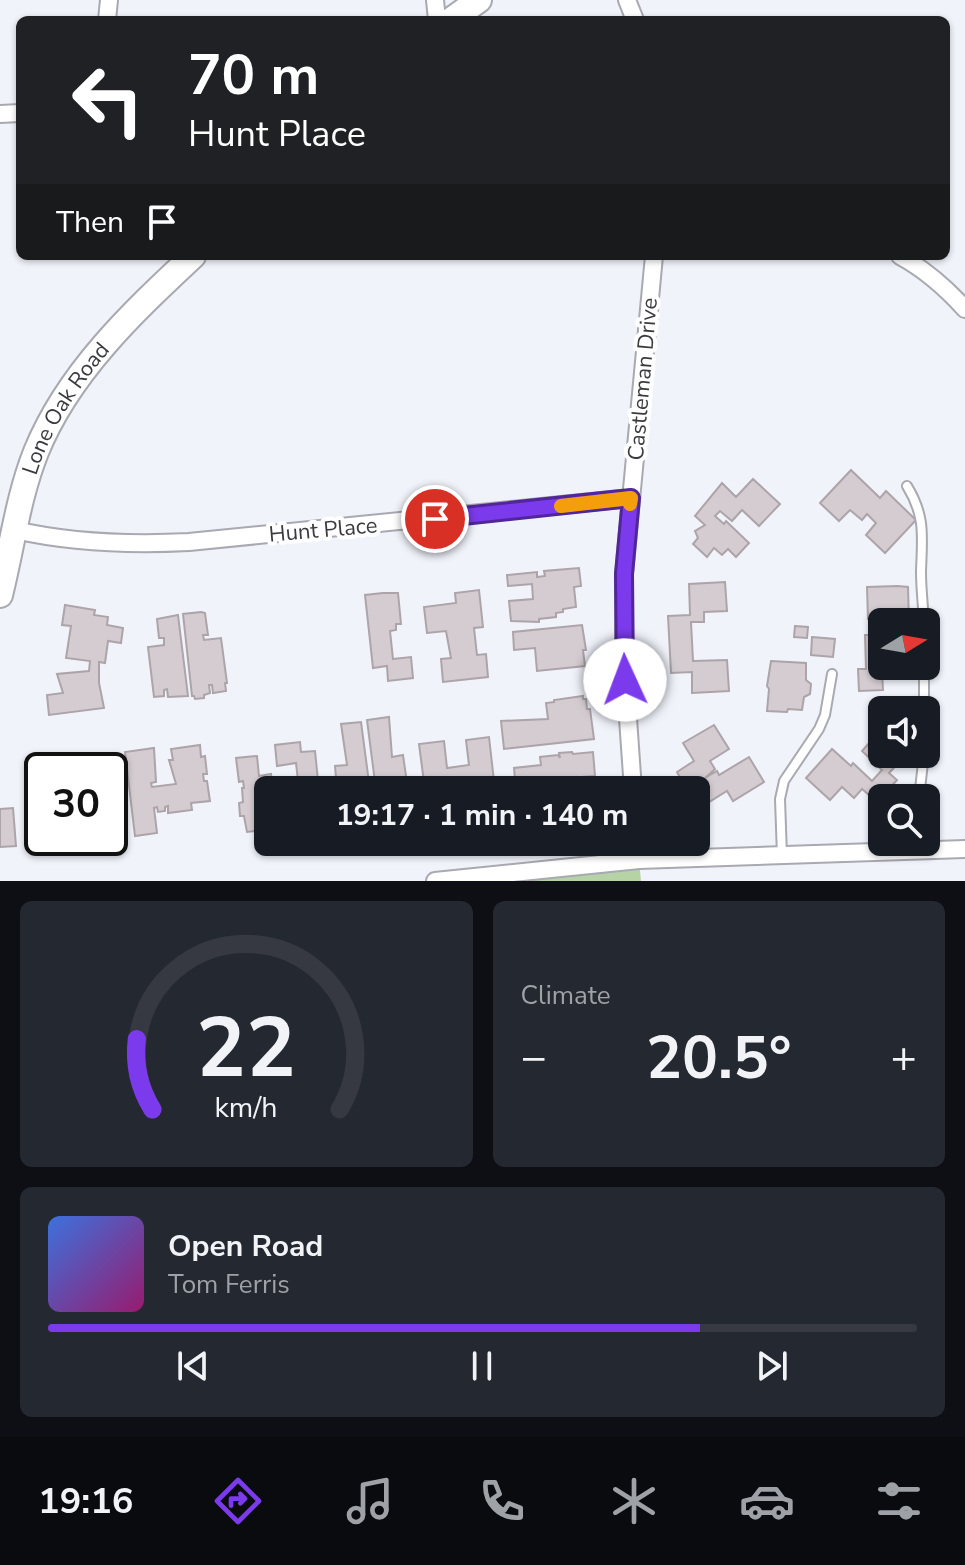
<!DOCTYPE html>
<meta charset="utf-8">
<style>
:root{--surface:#171b24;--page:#242831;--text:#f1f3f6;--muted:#9ea1a6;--line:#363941;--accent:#7c3aed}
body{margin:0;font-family:"Nunito Sans",sans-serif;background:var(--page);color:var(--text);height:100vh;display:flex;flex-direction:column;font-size:30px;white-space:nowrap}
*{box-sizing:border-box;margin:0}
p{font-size:26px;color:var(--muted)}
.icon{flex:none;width:44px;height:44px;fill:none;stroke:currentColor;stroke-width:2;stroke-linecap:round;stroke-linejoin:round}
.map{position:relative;height:881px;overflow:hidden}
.details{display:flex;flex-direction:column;gap:20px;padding:20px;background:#0d0f14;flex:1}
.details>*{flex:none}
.top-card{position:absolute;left:16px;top:16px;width:934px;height:244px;border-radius:12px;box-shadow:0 2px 6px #0004;background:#202124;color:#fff;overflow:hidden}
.needle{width:52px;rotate:79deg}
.tools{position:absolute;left:868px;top:608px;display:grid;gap:16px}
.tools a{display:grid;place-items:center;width:72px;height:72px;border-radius:12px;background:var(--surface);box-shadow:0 2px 6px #0004;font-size:40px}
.speed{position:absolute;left:24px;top:752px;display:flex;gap:16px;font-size:40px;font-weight:700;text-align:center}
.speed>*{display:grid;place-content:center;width:104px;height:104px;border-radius:50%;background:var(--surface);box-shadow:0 2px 6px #0004;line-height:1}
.speed .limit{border:4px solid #111;border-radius:12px;background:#fff;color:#111}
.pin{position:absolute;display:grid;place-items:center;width:68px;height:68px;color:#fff;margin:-34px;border:4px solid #fff;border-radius:50%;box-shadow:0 2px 8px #0007}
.me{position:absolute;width:88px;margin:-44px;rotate:358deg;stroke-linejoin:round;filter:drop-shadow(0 0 6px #0008)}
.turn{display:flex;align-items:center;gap:28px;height:168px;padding:0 40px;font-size:36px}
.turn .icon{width:104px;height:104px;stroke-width:2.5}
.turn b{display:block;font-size:56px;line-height:68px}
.then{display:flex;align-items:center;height:76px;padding:0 40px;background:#0003;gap:16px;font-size:30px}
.big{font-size:60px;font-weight:700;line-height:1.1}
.details .card{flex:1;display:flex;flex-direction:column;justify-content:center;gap:12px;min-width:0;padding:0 28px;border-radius:12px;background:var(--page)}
.details .dial{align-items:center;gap:0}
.dial svg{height:208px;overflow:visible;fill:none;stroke:var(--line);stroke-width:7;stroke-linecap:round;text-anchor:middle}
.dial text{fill:var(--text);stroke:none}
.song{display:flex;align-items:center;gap:24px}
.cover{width:96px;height:96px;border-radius:12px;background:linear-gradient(135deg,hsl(220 70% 55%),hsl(320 70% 35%))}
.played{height:8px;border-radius:4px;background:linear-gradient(90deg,var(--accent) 75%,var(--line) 75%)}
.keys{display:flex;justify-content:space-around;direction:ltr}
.heat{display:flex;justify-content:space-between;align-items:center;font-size:44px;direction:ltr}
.details .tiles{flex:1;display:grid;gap:20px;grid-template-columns:1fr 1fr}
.card:last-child{grid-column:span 2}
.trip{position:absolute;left:254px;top:776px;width:456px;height:80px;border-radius:12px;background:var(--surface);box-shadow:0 2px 6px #0004;font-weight:700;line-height:80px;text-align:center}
.menu{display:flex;height:128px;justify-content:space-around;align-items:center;background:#090b0e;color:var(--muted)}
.menu .icon{width:56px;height:56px}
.menu .active{color:var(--accent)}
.menu b{font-size:36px;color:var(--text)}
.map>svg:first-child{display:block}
.green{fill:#b6d3a6}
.building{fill:#d4ccd1;stroke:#aca4a9;stroke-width:2}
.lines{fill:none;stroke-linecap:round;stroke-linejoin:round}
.lane-casing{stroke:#a8a9b1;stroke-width:12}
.street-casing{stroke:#a8a9b1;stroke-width:20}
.secondary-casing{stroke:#a8a9b1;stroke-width:28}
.lane{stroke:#fff;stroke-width:8}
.street{stroke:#fff;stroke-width:16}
.secondary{stroke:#fff;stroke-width:24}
.route-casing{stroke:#51269a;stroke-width:20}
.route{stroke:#7c3aed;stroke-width:14}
.slow{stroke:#f59e0b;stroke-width:14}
.labels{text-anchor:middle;stroke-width:8;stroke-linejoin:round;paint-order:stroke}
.street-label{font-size:22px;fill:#3a3b3e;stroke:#fff}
</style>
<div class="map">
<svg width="965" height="881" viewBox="0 0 965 881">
<rect width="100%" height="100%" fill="#f1f3fb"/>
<polygon class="green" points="639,860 641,881 435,881"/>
<g class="building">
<polygon points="851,470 880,498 886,491 916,520 885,553 866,535 876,523 867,514 862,520 850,510 839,521 820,503"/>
<polygon points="753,479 780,504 759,526 742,510 732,521 720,511 715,516 724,524 726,521 749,543 736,557 728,549 722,555 714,548 707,557 693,544 698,538 695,531 705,525 695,516 722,483 736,497"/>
<polygon points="579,568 581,586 574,587 576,607 563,609 563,612 556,613 556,617 539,619 539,622 511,621 509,601 533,599 532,584 508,586 507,575 537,572 537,577 545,576 544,571"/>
<polygon points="725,582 727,611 704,612 704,622 691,622 693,661 727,660 729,691 692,693 692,672 671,673 668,616 690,615 689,584"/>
<polygon points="898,586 908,587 909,622 868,619 867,587"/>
<polygon points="479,590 483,627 474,628 477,655 486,654 488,677 443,682 441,659 451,658 446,631 427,633 424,607 456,603 455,593"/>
<polygon points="383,593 398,593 401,624 396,624 396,630 390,631 393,659 411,657 413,678 388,681 387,666 373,668 365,595"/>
<polygon points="65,605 95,610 94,615 108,617 107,625 123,628 121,643 108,641 105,663 99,662 99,683 104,708 49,715 47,695 63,693 57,674 89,671 90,661 66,658 71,626 62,625"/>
<polygon points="201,612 205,613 208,635 203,635 204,640 221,638 227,683 225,683 226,691 213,693 212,685 209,685 210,693 204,695 204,698 195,699 194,696 192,696 183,614"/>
<polygon points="178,615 188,696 168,697 167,689 164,690 164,696 154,697 148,647 164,645 164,638 159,638 157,619"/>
<polygon points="582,625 586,650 583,650 585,666 537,671 535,648 514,650 513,632"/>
<polygon points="795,626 808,627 807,638 794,637"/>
<polygon points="865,635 882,635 882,666 910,666 911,672 882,672 883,690 859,691 858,669 866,669"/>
<polygon points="812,637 835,639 833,657 811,655"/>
<polygon points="771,661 806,663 806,680 811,684 810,694 804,697 802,710 788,709 787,712 767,711 769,689 767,686"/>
<polygon points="583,696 583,699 586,699 587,709 590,709 594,739 504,749 501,721 548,719 546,703 554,702 554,700"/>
<polygon points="389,717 392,757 403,755 408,790 376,790 367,720"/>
<polygon points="361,722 370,790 337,790 335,766 347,765 341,724"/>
<polygon points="714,725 729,749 710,761 715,769 705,778 717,771 719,775 749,757 764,782 733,801 727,791 709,802 699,784 687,790 677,772 694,761 683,743"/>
<polygon points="880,731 882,754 906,755 889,773 897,780 877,802 862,789 854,798 842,787 830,800 806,778 832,749 851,766 853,763 872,781 882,770 862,751"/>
<polygon points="489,737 495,790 475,790 475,787 425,790 419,744 444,741 447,768 469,765 466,740"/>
<polygon points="300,742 301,752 315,751 319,790 299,790 296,763 277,766 275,745"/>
<polygon points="200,745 201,757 205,756 207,774 203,774 204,781 207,781 210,801 191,803 192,810 168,813 168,806 165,807 165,811 158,812 157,807 154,808 157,833 135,836 125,752 154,748 156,782 151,783 152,787 176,784 169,760 173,760 171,749"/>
<polygon points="572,752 573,754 593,752 595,776 582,777 581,790 516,790 514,768 541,765 540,757 558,755 560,758 559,753"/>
<polygon points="257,756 259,776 271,774 273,790 268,790 268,835 255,837 255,831 247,832 244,816 240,816 239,803 243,802 242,788 244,788 243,781 239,782 236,758"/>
<polygon points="13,808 16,846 0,847 0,809"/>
<polygon points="48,838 90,838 61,843 48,842"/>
</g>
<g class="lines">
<g class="lane-casing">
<g id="lane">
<path d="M 907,486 C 926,517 922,537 921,572 C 921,588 923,605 924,622"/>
<polyline points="924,666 924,710"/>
<polyline points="919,798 924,754"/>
<polyline points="782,856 780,799 784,781 819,729 825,715 832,674"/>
</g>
</g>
<g class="street-casing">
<g id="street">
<polyline points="435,0 437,20"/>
<polyline points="627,0 635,20"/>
<polyline points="107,20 109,0"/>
<polyline points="0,114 20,113"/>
<path d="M 900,256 C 926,270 945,287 965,309"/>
<path d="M 15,530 C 72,543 130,545 189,542 L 631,498"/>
<polyline points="633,790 624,661 624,574 654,256"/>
<polyline points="638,842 639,860"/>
<polyline points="435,881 639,860 965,849"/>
</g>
</g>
<g class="secondary-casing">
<g id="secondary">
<polyline points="451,20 479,0"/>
<path id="s1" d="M 0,595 C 12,547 18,497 36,452 C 68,373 132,313 193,256"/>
</g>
</g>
<use href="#lane" class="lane"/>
<use href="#street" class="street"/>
<use href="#secondary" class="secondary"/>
</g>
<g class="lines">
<g class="route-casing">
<polyline id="route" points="435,519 631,498 624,574 625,680"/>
</g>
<use href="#route" class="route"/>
<polyline class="slow" points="561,506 631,498 630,504"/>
</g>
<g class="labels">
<g class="street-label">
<text transform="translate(642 379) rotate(-85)" y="8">Castleman Drive</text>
<text dy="8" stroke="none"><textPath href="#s1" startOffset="200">Lone Oak Road</textPath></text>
<text transform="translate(323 529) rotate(-5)" y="8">Hunt Place</text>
</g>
</g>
</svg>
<div class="tools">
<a><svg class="needle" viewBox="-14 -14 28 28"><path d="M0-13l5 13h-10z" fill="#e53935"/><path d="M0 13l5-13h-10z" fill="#9ea1a6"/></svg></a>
<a><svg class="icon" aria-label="sound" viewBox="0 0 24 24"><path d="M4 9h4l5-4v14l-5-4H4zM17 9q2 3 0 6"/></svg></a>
<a><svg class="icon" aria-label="search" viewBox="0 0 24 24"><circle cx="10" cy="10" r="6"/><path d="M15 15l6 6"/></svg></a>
</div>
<div class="speed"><div class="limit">30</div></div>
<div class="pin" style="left:435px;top:519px;background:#d93025"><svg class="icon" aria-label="arrive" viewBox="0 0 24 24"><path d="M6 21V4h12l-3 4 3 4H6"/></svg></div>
<svg class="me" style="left:625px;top:680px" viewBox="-20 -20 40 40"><circle r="19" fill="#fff"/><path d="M0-13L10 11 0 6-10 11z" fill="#7c3aed"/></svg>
<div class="trip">19:17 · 1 min · 140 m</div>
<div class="top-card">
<div class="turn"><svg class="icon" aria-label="left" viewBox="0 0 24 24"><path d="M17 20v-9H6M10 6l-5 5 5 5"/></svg><div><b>70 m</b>Hunt Place</div></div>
<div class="then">Then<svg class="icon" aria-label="arrive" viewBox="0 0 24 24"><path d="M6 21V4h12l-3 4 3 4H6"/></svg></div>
</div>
</div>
<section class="details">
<div class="tiles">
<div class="card dial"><svg viewBox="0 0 100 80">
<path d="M14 69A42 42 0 1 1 86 69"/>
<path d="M14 69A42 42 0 0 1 8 42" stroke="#7c3aed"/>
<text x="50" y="56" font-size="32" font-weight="700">22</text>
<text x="50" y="72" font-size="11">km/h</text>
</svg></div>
<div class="card"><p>Climate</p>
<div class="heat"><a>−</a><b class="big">20.5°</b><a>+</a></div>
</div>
<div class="card">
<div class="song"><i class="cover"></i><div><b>Open Road</b><p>Tom Ferris</p></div></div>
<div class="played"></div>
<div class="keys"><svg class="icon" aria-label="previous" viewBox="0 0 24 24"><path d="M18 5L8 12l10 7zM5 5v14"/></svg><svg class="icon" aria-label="pause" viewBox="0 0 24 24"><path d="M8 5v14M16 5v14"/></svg><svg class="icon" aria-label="next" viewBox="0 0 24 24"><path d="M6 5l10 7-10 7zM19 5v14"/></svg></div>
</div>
</div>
</section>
<nav class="menu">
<b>19:16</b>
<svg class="icon active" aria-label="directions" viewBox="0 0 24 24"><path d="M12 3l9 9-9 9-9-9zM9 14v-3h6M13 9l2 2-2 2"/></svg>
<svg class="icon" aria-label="music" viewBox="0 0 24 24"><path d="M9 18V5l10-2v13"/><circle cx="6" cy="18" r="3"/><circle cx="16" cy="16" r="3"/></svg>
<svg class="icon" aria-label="phone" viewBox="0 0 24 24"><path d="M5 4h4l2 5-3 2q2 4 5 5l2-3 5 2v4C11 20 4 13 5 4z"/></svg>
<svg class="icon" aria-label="climate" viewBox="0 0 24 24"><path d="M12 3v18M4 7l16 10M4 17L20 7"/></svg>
<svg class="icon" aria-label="car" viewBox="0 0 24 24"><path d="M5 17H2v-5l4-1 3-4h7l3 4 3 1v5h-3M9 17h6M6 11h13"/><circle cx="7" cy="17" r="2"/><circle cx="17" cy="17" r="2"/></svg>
<svg class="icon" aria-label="filters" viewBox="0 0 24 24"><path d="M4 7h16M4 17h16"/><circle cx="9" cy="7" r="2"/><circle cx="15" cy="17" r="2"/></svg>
</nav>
